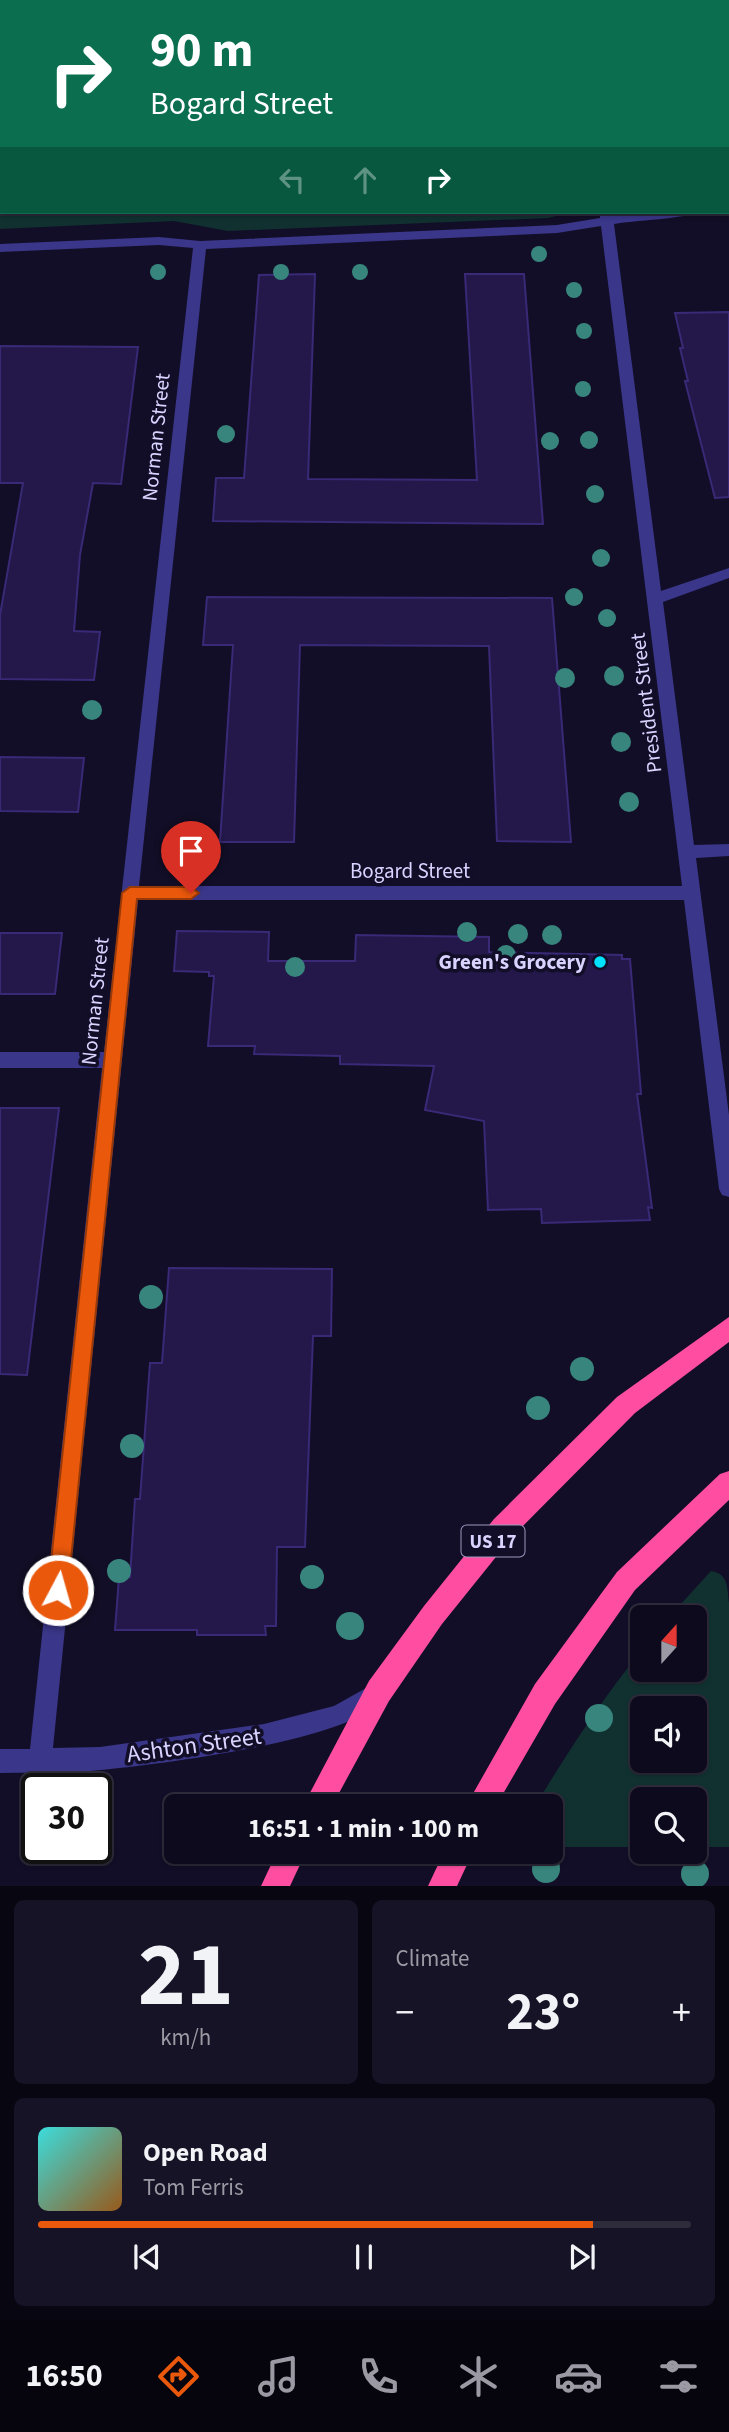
<!DOCTYPE html>
<meta charset="utf-8">
<style>
:root{--surface:#0e0a1d;--page:#171326;--text:#f1f3f6;--muted:#9b9aa4;--line:#2e2b3b;--accent:#ea580c}
body{margin:0;font-family:"Source Sans 3",sans-serif;background:var(--page);color:var(--text);height:100vh;display:flex;flex-direction:column;font-size:26px;white-space:nowrap}
*{box-sizing:border-box;margin:0}
p{font-size:23px;color:var(--muted)}
.icon{flex:none;width:38px;height:38px;fill:none;stroke:currentColor;stroke-width:2;stroke-linecap:round;stroke-linejoin:round}
.map{position:relative;height:1886px;overflow:hidden}
.details{display:flex;flex-direction:column;gap:14px;padding:14px;background:#080610;flex:1}
.details>*{flex:none}
.banner{position:absolute;left:0px;top:0px;width:730px;height:214px;box-shadow:0 2px 5px #0004,0 0 0 2px var(--line);background:#0b6e4f;color:#fff;overflow:hidden}
.needle{width:46px;rotate:21deg}
.controls{position:absolute;left:630px;top:1605px;display:grid;gap:14px}
.controls a{display:grid;place-items:center;width:77px;height:77px;border-radius:10px;background:var(--surface);box-shadow:0 2px 5px #0004,0 0 0 2px var(--line);font-size:35px}
.speed{position:absolute;left:21px;top:1773px;display:flex;gap:14px;font-size:35px;font-weight:700;text-align:center}
.speed>*{display:grid;place-content:center;width:91px;height:91px;border-radius:50%;background:var(--surface);box-shadow:0 2px 5px #0004,0 0 0 2px var(--line);line-height:1}
.speed .limit{border:4px solid #111;border-radius:10px;background:#fff;color:#111}
.pin{position:absolute;display:grid;place-items:center;width:60px;height:60px;color:#fff;margin:-72px -30px;border-radius:50% 50% 50% 0;rotate:-45deg;box-shadow:0 0 7px #0007}
.pin .icon{rotate:45deg}
.me{position:absolute;width:77px;margin:-38px;rotate:6deg;stroke-linejoin:round;filter:drop-shadow(0 0 5px #0008)}
.turn{display:flex;align-items:center;gap:24px;height:147px;padding:0 35px;font-size:32px}
.turn .icon{width:91px;height:91px;stroke-width:2.5}
.turn b{display:block;font-size:49px;line-height:60px}
.lanes{display:flex;align-items:center;height:66px;padding:0 35px;background:#0003;justify-content:center;gap:35px;direction:ltr}
.lanes .off{opacity:.35}
.big{font-size:52px;font-weight:700;line-height:1.1}
.details .tile{flex:1;display:flex;flex-direction:column;justify-content:center;gap:10px;min-width:0;padding:0 24px;border-radius:10px;background:var(--page)}
.details .dial{align-items:center;gap:0}
.dial b{font-size:91px;line-height:1}
.song{display:flex;align-items:center;gap:21px}
.cover{width:84px;height:84px;border-radius:10px;background:linear-gradient(135deg,hsl(180 70% 55%),hsl(30 70% 35%))}
.played{height:7px;border-radius:4px;background:linear-gradient(90deg,var(--accent) 85%,var(--line) 85%)}
.keys{display:flex;justify-content:space-around;direction:ltr}
.heat{display:flex;justify-content:space-between;align-items:center;font-size:38px;direction:ltr}
.details .tiles{flex:1;display:grid;gap:14px;grid-template-columns:1fr 1fr}
.tile:last-child{grid-column:span 2}
.trip{position:absolute;left:164px;top:1794px;width:399px;height:70px;border-radius:10px;background:var(--surface);box-shadow:0 2px 5px #0004,0 0 0 2px var(--line);font-weight:700;line-height:70px;text-align:center}
.menu{display:flex;height:112px;justify-content:space-around;align-items:center;background:#06040c;color:var(--muted)}
.menu .icon{width:49px;height:49px}
.menu .active{color:var(--accent)}
.menu b{font-size:32px;color:var(--text)}
.map>svg:first-child{display:block}
.green{fill:#103130;fill-rule:evenodd}
.building{fill:#231849;stroke:#392976;stroke-width:2}
.lines{fill:none;stroke-linecap:round;stroke-linejoin:round}
.minor{fill:#3a3689;fill-rule:evenodd}
.highway{fill:#ff4ea1;fill-rule:evenodd}
.tree{fill:#38857d}
.route{fill:#ea580c;stroke:#983908;stroke-width:2}
.poi-dot{fill:#00e2fe;stroke:#120e27;stroke-width:2.5}
.labels{text-anchor:middle;stroke-width:7;stroke-linejoin:round;paint-order:stroke}
.shield{fill:#120e27;stroke:#9d98be;stroke-width:2}
.shield-label{font-size:19px;font-weight:bold;fill:#d9d3ff}
.street-label{font-size:21px;fill:#d9d3ff;stroke:#120e27}
.poi-label{font-size:21px;font-weight:bold;fill:#d9d3ff;stroke:#120e27;text-anchor:end}
.near-street-label{font-size:24px;fill:#d9d3ff;stroke:#120e27}
</style>
<div class="map">
<svg width="729" height="1886" viewBox="0 0 729 1886">
<rect width="100%" height="100%" fill="#120e27"/>
<g class="green">
<polygon points="0,0 550,2 2,2 2,212 571,212 548,218 228,231 174,221 0,229"/>
<path d="M 711,1571 C 729,1574 727,1588 729,1603 L 729,1847 L 695,1847 L 695,1799 L 642,1799 L 642,1847 L 551,1847 L 551,1806 L 535,1806 C 568,1752 602,1699 642,1650 L 642,1670 L 695,1670 L 695,1617 L 669,1617 ZM 695,1708 L 695,1760 L 642,1760 L 642,1708 Z"/>
</g>
<g class="building">
<polygon points="315,274 308,479 477,480 465,274 524,274 543,524 213,521 216,478 244,478 259,275"/>
<polygon points="729,312 729,497 715,498 685,381 688,381 680,348 683,348 675,313"/>
<polygon points="0,346 138,347 121,484 93,483 80,555 74,631 100,632 94,680 0,679 0,615 23,483 0,483"/>
<polygon points="207,597 552,598 571,842 497,841 489,646 300,645 294,842 220,842 233,645 203,645"/>
<polygon points="0,757 84,758 78,812 0,811"/>
<polygon points="177,931 269,932 268,961 355,961 356,935 489,937 489,952 622,955 622,959 630,959 641,1094 637,1094 652,1208 648,1207 650,1220 542,1223 541,1209 488,1210 484,1121 425,1110 434,1066 340,1064 340,1056 254,1054 255,1046 208,1046 214,976 209,976 209,972 174,971"/>
<polygon points="0,933 62,933 55,994 0,994"/>
<polygon points="0,1108 59,1108 27,1375 0,1374"/>
<polygon points="169,1268 332,1269 331,1336 313,1336 305,1547 277,1547 276,1626 265,1626 266,1635 197,1635 197,1630 115,1630 119,1577 130,1577 135,1499 140,1499 150,1363 162,1363"/>
</g>
<g class="lines">
<g class="minor">
<rect x="572" y="0" width="12" height="2"/>
<rect x="728" y="30" width="1" height="6"/>
<polygon points="728,206 729,214 724,213 728,212"/>
<path d="M 600,212 L 612,212 L 613,216 L 640,212 L 698,212 C 690,218 629,221 614,224 L 661,591 L 729,568 L 729,578 L 663,602 L 694,845 L 729,844 L 729,856 L 696,858 L 729,1115 L 729,1197 L 722,1195 L 719,1189 L 684,900 L 138,900 L 53,1748 L 100,1747 L 264,1724 L 334,1706 L 375,1683 L 383,1686 L 386,1694 C 367,1740 152,1765 101,1770 C 67,1774 34,1772 0,1773 L 0,1749 L 30,1749 L 102,1068 L 0,1068 L 0,1052 L 104,1052 L 193,248 L 159,245 L 0,252 L 0,244 L 159,237 L 200,241 L 557,225 L 600,218 ZM 601,226 L 682,886 L 139,886 L 206,249 L 557,233 Z"/>
</g>
<g class="highway">
<polygon points="729,1317 729,1342 635,1413 512,1537 442,1624 389,1701 332,1806 303,1806 369,1681 424,1606 494,1519 617,1397"/>
<polygon points="729,1471 729,1500 635,1590 555,1704 496,1806 466,1806 535,1684 617,1572 720,1474"/>
<polygon points="277,1852 306,1852 290,1886 261,1886"/>
<polygon points="444,1852 473,1852 457,1886 428,1886"/>
</g>
</g>
<g class="tree">
<circle cx="539" cy="254" r="8"/>
<circle cx="158" cy="272" r="8"/>
<circle cx="281" cy="272" r="8"/>
<circle cx="360" cy="272" r="8"/>
<circle cx="574" cy="290" r="8"/>
<circle cx="584" cy="331" r="8"/>
<circle cx="583" cy="389" r="8"/>
<circle cx="226" cy="434" r="9"/>
<circle cx="589" cy="440" r="9"/>
<circle cx="550" cy="441" r="9"/>
<circle cx="595" cy="494" r="9"/>
<circle cx="601" cy="558" r="9"/>
<circle cx="574" cy="597" r="9"/>
<circle cx="607" cy="618" r="9"/>
<circle cx="614" cy="676" r="10"/>
<circle cx="565" cy="678" r="10"/>
<circle cx="92" cy="710" r="10"/>
<circle cx="621" cy="742" r="10"/>
<circle cx="629" cy="802" r="10"/>
<circle cx="467" cy="932" r="10"/>
<circle cx="518" cy="934" r="10"/>
<circle cx="552" cy="935" r="10"/>
<circle cx="506" cy="955" r="10"/>
<circle cx="295" cy="967" r="10"/>
<circle cx="151" cy="1297" r="12"/>
<circle cx="582" cy="1369" r="12"/>
<circle cx="538" cy="1408" r="12"/>
<circle cx="132" cy="1446" r="12"/>
<circle cx="119" cy="1571" r="12"/>
<circle cx="312" cy="1577" r="12"/>
<circle cx="350" cy="1626" r="14"/>
<circle cx="599" cy="1718" r="14"/>
<circle cx="546" cy="1869" r="14"/>
<circle cx="695" cy="1874" r="14"/>
</g>
<polygon class="route" points="130,887 191,887 199,893 191,899 137,899 68,1590 65,1597 58,1600 51,1597 48,1590 122,893"/>
<circle class="poi-dot" cx="600" cy="962" r="7"/>
<g class="labels">
<rect class="shield" x="461.5" y="1525.5" width="63" height="31" rx="5"/>
<g class="shield-label">
<text x="493" y="1548">US 17</text>
</g>
<g class="street-label">
<text transform="translate(156 437) rotate(-84)" y="7">Norman Street</text>
<text transform="translate(646 703) rotate(-97)" y="7">President Street</text>
<text x="410" y="878">Bogard Street</text>
<text transform="translate(95 1001) rotate(-84)" y="7">Norman Street</text>
</g>
<g class="poi-label">
<text x="586" y="969">Green's Grocery</text>
</g>
<g class="near-street-label">
<text transform="translate(194 1745) rotate(-8)" y="8">Ashton Street</text>
</g>
</g>
</svg>
<div class="controls">
<a><svg class="needle" viewBox="-14 -14 28 28"><path d="M0-13l5 13h-10z" fill="#e53935"/><path d="M0 13l5-13h-10z" fill="#9b9aa4"/></svg></a>
<a><svg class="icon" aria-label="sound" viewBox="0 0 24 24"><path d="M4 9h4l5-4v14l-5-4H4zM17 9q2 3 0 6"/></svg></a>
<a><svg class="icon" aria-label="search" viewBox="0 0 24 24"><circle cx="10" cy="10" r="6"/><path d="M15 15l6 6"/></svg></a>
</div>
<div class="speed"><div class="limit">30</div></div>
<div class="pin" style="left:191px;top:893px;background:#d93025"><svg class="icon" aria-label="arrive" viewBox="0 0 24 24"><path d="M6 21V4h12l-3 4 3 4H6"/></svg></div>
<svg class="me" style="left:58px;top:1590px" viewBox="-20 -20 40 40"><circle r="17" fill="#ea580c" stroke="#fff" stroke-width="3"/><path d="M0-11L8 9 0 5-8 9z" fill="#fff"/></svg>
<div class="trip">16:51 · 1 min · 100 m</div>
<div class="banner">
<div class="turn"><svg class="icon" aria-label="right" viewBox="0 0 24 24"><path d="M7 20v-9h11M14 6l5 5-5 5"/></svg><div><b>90 m</b>Bogard Street</div></div>
<div class="lanes"><svg class="icon off" aria-label="left" viewBox="0 0 24 24"><path d="M17 20v-9H6M10 6l-5 5 5 5"/></svg><svg class="icon off" aria-label="ahead" viewBox="0 0 24 24"><path d="M12 20V5M6 11l6-6 6 6"/></svg><svg class="icon" aria-label="right" viewBox="0 0 24 24"><path d="M7 20v-9h11M14 6l5 5-5 5"/></svg></div>
</div>
</div>
<section class="details">
<div class="tiles">
<div class="tile dial"><b>21</b><p>km/h</p></div>
<div class="tile"><p>Climate</p>
<div class="heat"><a>−</a><b class="big">23°</b><a>+</a></div>
</div>
<div class="tile">
<div class="song"><i class="cover"></i><div><b>Open Road</b><p>Tom Ferris</p></div></div>
<div class="played"></div>
<div class="keys"><svg class="icon" aria-label="previous" viewBox="0 0 24 24"><path d="M18 5L8 12l10 7zM5 5v14"/></svg><svg class="icon" aria-label="pause" viewBox="0 0 24 24"><path d="M8 5v14M16 5v14"/></svg><svg class="icon" aria-label="next" viewBox="0 0 24 24"><path d="M6 5l10 7-10 7zM19 5v14"/></svg></div>
</div>
</div>
</section>
<nav class="menu">
<b>16:50</b>
<svg class="icon active" aria-label="directions" viewBox="0 0 24 24"><path d="M12 3l9 9-9 9-9-9zM9 14v-3h6M13 9l2 2-2 2"/></svg>
<svg class="icon" aria-label="music" viewBox="0 0 24 24"><path d="M9 18V5l10-2v13"/><circle cx="6" cy="18" r="3"/><circle cx="16" cy="16" r="3"/></svg>
<svg class="icon" aria-label="phone" viewBox="0 0 24 24"><path d="M5 4h4l2 5-3 2q2 4 5 5l2-3 5 2v4C11 20 4 13 5 4z"/></svg>
<svg class="icon" aria-label="climate" viewBox="0 0 24 24"><path d="M12 3v18M4 7l16 10M4 17L20 7"/></svg>
<svg class="icon" aria-label="car" viewBox="0 0 24 24"><path d="M5 17H2v-5l4-1 3-4h7l3 4 3 1v5h-3M9 17h6M6 11h13"/><circle cx="7" cy="17" r="2"/><circle cx="17" cy="17" r="2"/></svg>
<svg class="icon" aria-label="filters" viewBox="0 0 24 24"><path d="M4 7h16M4 17h16"/><circle cx="9" cy="7" r="2"/><circle cx="15" cy="17" r="2"/></svg>
</nav>
